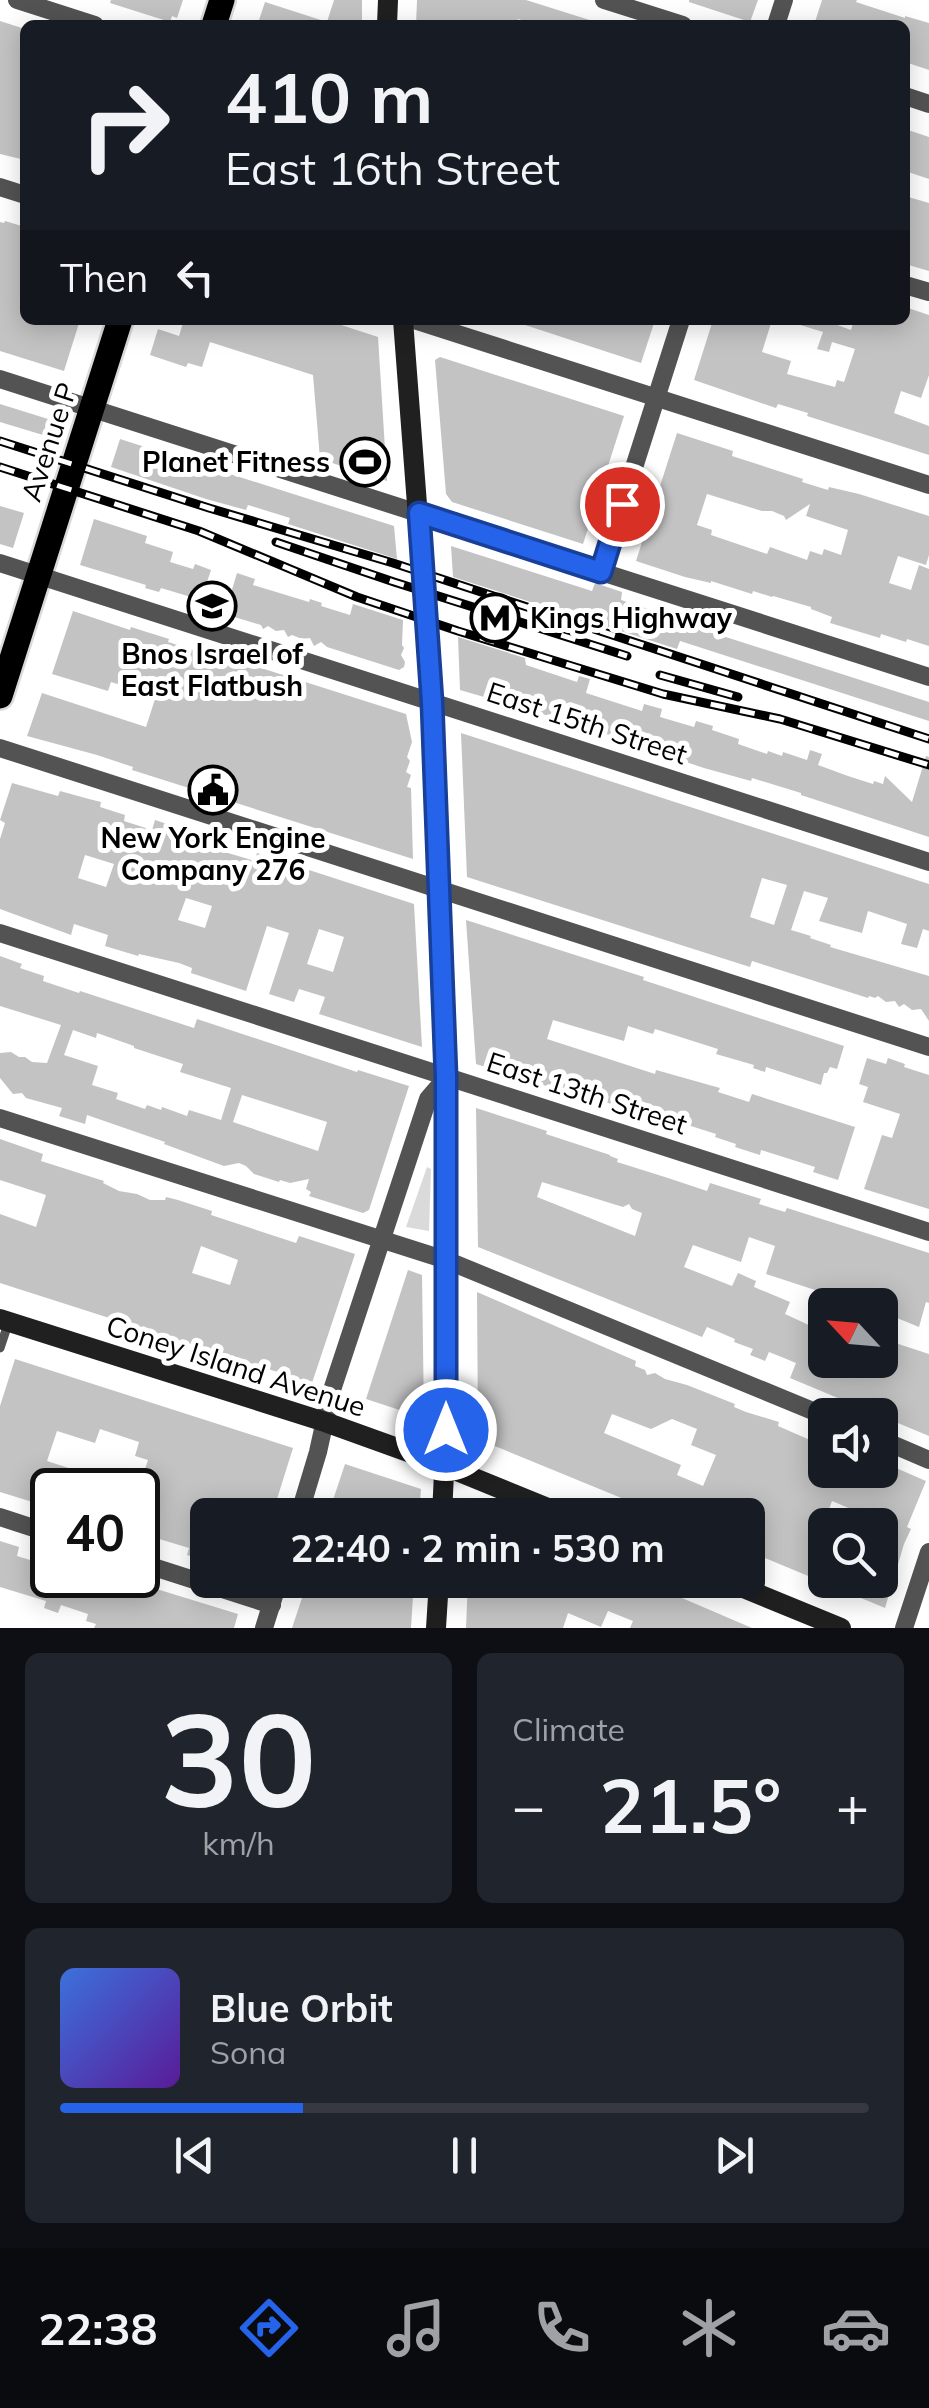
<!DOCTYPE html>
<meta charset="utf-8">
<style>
:root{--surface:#171b24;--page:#20242c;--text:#f1f3f6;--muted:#9ea1a6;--line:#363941;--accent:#2563eb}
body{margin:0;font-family:Mulish,sans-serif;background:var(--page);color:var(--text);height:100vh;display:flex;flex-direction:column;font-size:38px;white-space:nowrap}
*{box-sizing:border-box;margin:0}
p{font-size:32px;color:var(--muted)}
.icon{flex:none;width:55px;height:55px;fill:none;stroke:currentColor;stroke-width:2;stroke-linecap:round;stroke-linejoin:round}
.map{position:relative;height:1628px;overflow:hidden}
.sheet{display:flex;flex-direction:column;gap:25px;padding:25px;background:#0d0f14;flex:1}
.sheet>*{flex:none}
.banner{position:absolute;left:20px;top:20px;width:890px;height:305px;border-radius:15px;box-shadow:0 5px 25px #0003;background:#171b24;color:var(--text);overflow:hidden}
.needle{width:65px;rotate:296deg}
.fabs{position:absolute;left:808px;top:1288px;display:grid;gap:20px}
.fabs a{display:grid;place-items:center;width:90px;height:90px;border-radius:15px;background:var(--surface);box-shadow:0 5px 25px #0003;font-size:50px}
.speed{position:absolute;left:30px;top:1468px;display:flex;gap:20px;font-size:50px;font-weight:700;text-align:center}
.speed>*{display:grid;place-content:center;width:130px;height:130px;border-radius:50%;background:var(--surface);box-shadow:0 5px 25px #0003;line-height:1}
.speed .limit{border:5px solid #111;border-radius:15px;background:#fff;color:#111}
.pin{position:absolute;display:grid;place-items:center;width:85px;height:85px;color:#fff;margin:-42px;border:5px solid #fff;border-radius:50%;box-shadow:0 2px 10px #0007}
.me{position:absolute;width:110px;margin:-55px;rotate:0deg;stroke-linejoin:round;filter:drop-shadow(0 0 8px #0008)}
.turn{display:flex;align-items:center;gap:35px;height:210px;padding:0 40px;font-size:45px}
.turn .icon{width:130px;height:130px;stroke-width:2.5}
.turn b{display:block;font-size:70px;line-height:85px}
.then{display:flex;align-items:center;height:95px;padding:0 40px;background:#0003;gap:20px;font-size:38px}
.big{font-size:75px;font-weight:700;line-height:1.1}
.sheet .tile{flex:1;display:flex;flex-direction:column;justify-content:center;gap:15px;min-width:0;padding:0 35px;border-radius:15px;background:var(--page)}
.sheet .dial{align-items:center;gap:0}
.dial b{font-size:130px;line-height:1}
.song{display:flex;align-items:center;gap:30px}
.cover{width:120px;height:120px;border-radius:15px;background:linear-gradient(135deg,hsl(220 70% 55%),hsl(270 70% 35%))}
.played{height:10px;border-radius:5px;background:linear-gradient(90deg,var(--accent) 30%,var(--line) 30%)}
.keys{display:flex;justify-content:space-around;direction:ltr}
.heat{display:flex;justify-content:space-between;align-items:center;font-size:55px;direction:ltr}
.sheet .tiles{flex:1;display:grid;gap:25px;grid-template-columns:1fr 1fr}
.tile:last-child{grid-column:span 2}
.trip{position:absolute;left:190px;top:1498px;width:575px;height:100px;border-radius:15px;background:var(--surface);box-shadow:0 5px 25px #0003;font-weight:700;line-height:100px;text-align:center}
.tab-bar{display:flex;height:160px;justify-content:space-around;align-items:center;background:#090b0e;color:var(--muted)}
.tab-bar .icon{width:70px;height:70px}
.tab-bar .current{color:var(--accent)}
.tab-bar b{font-size:45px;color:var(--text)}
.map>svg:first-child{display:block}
.green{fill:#dadada}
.building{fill:#c3c3c3;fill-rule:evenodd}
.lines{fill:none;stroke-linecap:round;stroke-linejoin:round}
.primary-casing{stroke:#dbdbdb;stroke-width:30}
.lane{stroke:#535353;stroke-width:9}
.street{stroke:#535353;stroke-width:18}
.secondary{stroke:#202020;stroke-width:20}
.primary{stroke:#000;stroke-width:25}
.rail-casing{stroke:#000;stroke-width:9}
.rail{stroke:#fff;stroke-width:5;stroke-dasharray:15;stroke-linecap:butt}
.route-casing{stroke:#184099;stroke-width:25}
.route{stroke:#2563eb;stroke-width:18}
.labels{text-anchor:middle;stroke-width:10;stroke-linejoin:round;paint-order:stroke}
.street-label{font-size:28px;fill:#000;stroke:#fff}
.poi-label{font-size:28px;font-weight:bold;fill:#000;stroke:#fff}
</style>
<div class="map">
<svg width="929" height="1628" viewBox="0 0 929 1628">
<rect width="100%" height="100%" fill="#fff"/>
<polygon class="green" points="427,1167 431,1169 429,1231 406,1227"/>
<g class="building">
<polygon points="111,0 183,0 177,18 172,16 170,22 110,3"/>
<polygon points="334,0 362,0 362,25 262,25 263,21 259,20 265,2 327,22"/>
<polygon points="417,0 526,0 596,22 596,25 538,25 518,19 517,25 416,25"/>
<polygon points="689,0 758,0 750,22 689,2"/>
<polygon points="822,0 857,0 856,2 905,18 905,16 929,23 929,70 905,62 905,25 814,25"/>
<polygon points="0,21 25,29 25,160 0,154"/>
<polygon points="905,129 929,137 929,179 905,171"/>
<polygon points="905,196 929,203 929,271 905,264"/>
<polygon points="5,221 25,227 25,320 80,320 64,371 0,351 0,222 4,223"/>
<polygon points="905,307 929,315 929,375 921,398 901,391 894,413 929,426 929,455 807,416 808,413 778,404 776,408 694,380 713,320 772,320 762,352 791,361 787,374 835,387 837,380 844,382 855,349 832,342 829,352 817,349 823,332 794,323 794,320 830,320 829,322 851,330 854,320 905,320"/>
<polygon points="184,320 326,320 378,337 387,481 320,459 313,375 210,342 202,367 188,363 186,367 150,355 158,329 179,336"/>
<polygon points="516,320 655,320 641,363 516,322"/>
<polygon points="440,357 624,416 583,544 452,502 446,494 435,360"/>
<polygon points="0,404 48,419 43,435 0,422"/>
<path d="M 677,433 L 733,451 L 732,456 L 803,479 L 802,482 L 828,490 L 829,487 L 859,494 L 929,516 L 929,555 L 926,565 L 898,556 L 889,583 L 911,590 L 919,565 L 929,569 L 929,646 L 907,639 L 906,642 L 881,634 L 880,638 L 830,623 L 832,617 L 811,609 L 811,607 L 773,596 L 772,597 L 753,591 L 752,594 L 711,581 L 711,583 L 685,577 L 636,561 ZM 707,494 L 762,511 L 772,511 L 784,516 L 786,520 L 810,504 L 806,516 L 848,530 L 841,555 L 824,549 L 822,555 L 810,551 L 807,560 L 770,547 L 767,554 L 711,535 L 712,530 L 697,525 Z"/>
<polygon points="120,439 394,526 397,559 288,524 290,518 248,505 246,510 206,499 111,467"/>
<polygon points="0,506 24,513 13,548 0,544"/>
<polygon points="94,519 147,536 145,543 173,552 170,562 193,569 195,564 211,570 201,600 161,588 159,592 145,588 146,585 80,565"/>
<polygon points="451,546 592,591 595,583 622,592 621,600 686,621 685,624 929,702 929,721 680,641 677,649 453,577"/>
<polygon points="237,573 255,579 253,585 309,602 310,599 322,603 321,606 350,615 353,604 403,620 402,645 404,648 401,655 405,662 404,667 399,670 327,647 321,642 314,646 310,638 302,639 292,635 288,637 284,630 276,631 268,626 263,629 261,625 221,613 227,592 231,593"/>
<polygon points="73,611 130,630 131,627 169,639 168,642 193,650 195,647 406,714 412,742 407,757 410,761 406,772 411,775 407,787 411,788 413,859 132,770 133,767 97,755 27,736 42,693 146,727 156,696 111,682 108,691 52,674"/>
<polygon points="458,637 525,658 526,665 577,682 579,676 590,679 586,693 642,711 644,704 662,709 660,717 694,727 696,721 713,726 712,730 739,739 738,744 767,754 768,751 782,756 783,752 807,760 810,750 822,754 818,765 848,776 873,784 874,781 883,784 885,776 912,802 926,756 929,757 929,837 801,795 801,793 752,778 751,781 704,768 680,760 680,758 653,749 653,751 590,728 460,690"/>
<path d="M 461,733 L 929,884 L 929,931 L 923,929 L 917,948 L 901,944 L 907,924 L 868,911 L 862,933 L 819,921 L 828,898 L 804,891 L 791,930 L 811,936 L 810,938 L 831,945 L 830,947 L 929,976 L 929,1021 L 921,1009 L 912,1010 L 904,1004 L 899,1007 L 895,1001 L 886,1002 L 878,996 L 875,998 L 869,996 L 868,998 L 752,961 L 750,967 L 467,877 ZM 762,878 L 787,885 L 774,925 L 750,917 Z"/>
<path d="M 12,783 L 58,796 L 60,791 L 89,799 L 101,802 L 100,807 L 125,815 L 124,821 L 152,830 L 155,820 L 179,828 L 177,835 L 228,851 L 228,853 L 255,861 L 257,853 L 283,861 L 280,869 L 306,878 L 309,870 L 414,904 L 422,1047 L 319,1014 L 325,997 L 299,989 L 294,1002 L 269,994 L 289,933 L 267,926 L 246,991 L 191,973 L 192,968 L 179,963 L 139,954 L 138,956 L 105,946 L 108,935 L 74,924 L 71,935 L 0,909 L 0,839 L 5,823 L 0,820 ZM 85,855 L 114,864 L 106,887 L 78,878 ZM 186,898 L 212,906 L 205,928 L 178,920 ZM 319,929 L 344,937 L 333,972 L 307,964 Z"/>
<polygon points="466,920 644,977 643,980 844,1046 837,1069 830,1067 827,1073 824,1073 821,1085 766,1067 765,1072 753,1068 754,1065 716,1054 718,1049 655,1029 653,1034 628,1026 624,1041 553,1020 547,1039 655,1074 656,1070 720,1088 718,1092 749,1102 752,1094 855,1127 838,1180 813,1172 815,1167 761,1150 760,1155 735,1147 736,1144 715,1137 716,1134 616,1102 615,1105 594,1099 594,1101 476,1064"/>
<path d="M 0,956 L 22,964 L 20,968 L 44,976 L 43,981 L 79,993 L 80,991 L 194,1028 L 197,1019 L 345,1068 L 357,1072 L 358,1070 L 409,1086 L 369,1210 L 363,1213 L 309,1196 L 311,1192 L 306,1189 L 309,1179 L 290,1183 L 280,1180 L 279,1182 L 254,1174 L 246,1166 L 239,1163 L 224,1166 L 164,1144 L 165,1142 L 87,1115 L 85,1124 L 59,1116 L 62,1108 L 26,1098 L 22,1093 L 13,1094 L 0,1078 L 0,1053 L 11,1052 L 19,1057 L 25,1057 L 32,1062 L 47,1063 L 61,1025 L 0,1006 ZM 73,1030 L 96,1038 L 97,1033 L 134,1046 L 134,1048 L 183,1064 L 180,1072 L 231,1088 L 221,1120 L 189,1110 L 187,1116 L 162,1107 L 161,1110 L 147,1105 L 145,1109 L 116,1099 L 118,1093 L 92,1085 L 98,1066 L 64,1055 ZM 242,1095 L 327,1122 L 318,1151 L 233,1122 Z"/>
<polygon points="867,1058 886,1064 888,1058 905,1064 904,1067 929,1075 929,1209 864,1189 882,1135 892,1138 900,1114 863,1102 868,1087 859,1084"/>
<path d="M 476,1108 L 547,1131 L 546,1134 L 610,1155 L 610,1156 L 618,1159 L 617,1162 L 668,1178 L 707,1191 L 710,1183 L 761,1199 L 759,1204 L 785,1212 L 787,1208 L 929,1253 L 929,1303 L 926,1302 L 919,1327 L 880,1311 L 880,1305 L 861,1305 L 766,1274 L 775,1246 L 749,1237 L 741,1262 L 693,1245 L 684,1267 L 732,1286 L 738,1273 L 756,1281 L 754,1287 L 790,1302 L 785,1314 L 811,1326 L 825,1294 L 825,1360 L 880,1360 L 880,1338 L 929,1354 L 929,1436 L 790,1378 L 796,1363 L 784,1358 L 769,1352 L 765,1361 L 750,1355 L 753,1349 L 734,1342 L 735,1339 L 707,1327 L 702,1337 L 478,1247 ZM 542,1182 L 623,1207 L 629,1204 L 632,1209 L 642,1213 L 635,1236 L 537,1197 Z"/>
<path d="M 0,1139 L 43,1154 L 41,1161 L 104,1181 L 103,1183 L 119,1191 L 137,1194 L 150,1200 L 165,1200 L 166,1197 L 178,1200 L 212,1211 L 211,1215 L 296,1243 L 299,1236 L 355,1254 L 312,1383 L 0,1283 L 0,1214 L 36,1227 L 46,1195 L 0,1180 ZM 201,1246 L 238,1260 L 230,1285 L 192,1273 Z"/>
<polygon points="408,1270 422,1275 424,1418 366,1399"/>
<path d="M 477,1292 L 636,1361 L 635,1366 L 645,1370 L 647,1375 L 655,1373 L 665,1379 L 687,1385 L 735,1404 L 734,1407 L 746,1412 L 779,1422 L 778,1426 L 810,1440 L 813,1432 L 825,1438 L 825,1470 L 880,1470 L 880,1461 L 926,1481 L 907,1527 L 911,1529 L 904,1544 L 885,1608 L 748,1551 L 748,1515 L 658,1515 L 650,1507 L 644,1510 L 636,1504 L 485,1442 L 478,1432 ZM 612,1414 L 651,1429 L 672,1419 L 697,1429 L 691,1445 L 716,1455 L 703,1486 L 677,1475 L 681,1465 L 604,1433 ZM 832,1501 L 877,1520 L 875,1525 L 880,1525 L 880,1580 L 825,1580 L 824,1523 Z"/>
<polygon points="15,1359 293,1448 272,1515 208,1515 208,1562 187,1555 189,1548 156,1538 155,1541 138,1536 138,1509 143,1490 138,1490 148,1460 135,1456 139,1442 100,1429 95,1443 57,1431 47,1461 127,1487 126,1490 52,1490 52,1508 0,1492 0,1406"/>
<polygon points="345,1464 421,1489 419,1515 347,1515 348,1512 331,1506"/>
<polygon points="0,1541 19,1547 17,1556 43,1564 48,1546 52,1546 52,1575 93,1575 91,1582 120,1591 124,1579 238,1614 234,1628 94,1628 96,1624 86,1621 88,1614 61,1605 58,1613 44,1608 46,1601 0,1587"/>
<polygon points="308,1580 414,1580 411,1628 292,1628"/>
<polygon points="468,1580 640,1580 752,1628 630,1628 633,1621 608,1611 601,1627 568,1613 563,1628 466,1628"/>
</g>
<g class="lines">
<g class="primary-casing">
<g id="primary">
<polyline points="214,25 222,0"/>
<polyline points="0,696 120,320"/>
</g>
</g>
<polyline class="lane" points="0,1348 8,1324"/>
<g class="street">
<polyline points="17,0 95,25"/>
<polyline points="604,0 683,25"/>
<polyline points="776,25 784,0"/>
<polyline points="905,96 929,104"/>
<polyline points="0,187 25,195"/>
<polyline points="905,285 929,292"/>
<polyline points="414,320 929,485"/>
<polyline points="0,379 929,677"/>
<polyline points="0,563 929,862"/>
<polyline points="601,571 681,320"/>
<polyline points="0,748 929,1047"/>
<polyline points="0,933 929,1232"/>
<polyline points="0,1118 446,1260 825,1416"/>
<polyline points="880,1439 929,1460"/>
<polyline points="299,1515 318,1452 331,1393 428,1099 447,1077"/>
<polyline points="0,1517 52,1534"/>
<polyline points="138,1562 272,1605"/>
<polyline points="264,1628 279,1580"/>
<polyline points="904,1628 929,1552"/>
</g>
<g class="secondary">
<polyline points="387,25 388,0"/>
<polyline points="403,320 432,702 446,1062 446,1430 442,1515"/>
<polyline points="0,1319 325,1422 425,1458 565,1515"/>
<polyline points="724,1580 841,1628"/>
<polyline points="436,1628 439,1580"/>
</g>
<use href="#primary" class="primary"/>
<g class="rail-casing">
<g id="rail">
<polyline points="0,441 209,508 393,563 929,739"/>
<polyline points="0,467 199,531 357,597 458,631 663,694 780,719 929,765"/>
<polyline points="276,542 394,582 627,656"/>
<polyline points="660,675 738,697"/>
</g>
</g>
<use href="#rail" class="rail"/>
</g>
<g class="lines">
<g class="route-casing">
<polyline id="route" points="446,1430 446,1077 432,702 419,513 601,572 622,504"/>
</g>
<use href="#route" class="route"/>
</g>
<defs>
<g id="stadium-ring" transform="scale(2.5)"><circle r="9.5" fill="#fff" stroke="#000" stroke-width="1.5"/><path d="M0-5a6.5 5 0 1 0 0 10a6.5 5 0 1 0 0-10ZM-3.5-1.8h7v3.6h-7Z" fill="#000"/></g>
<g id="school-ring" transform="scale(2.5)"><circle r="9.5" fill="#fff" stroke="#000" stroke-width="1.5"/><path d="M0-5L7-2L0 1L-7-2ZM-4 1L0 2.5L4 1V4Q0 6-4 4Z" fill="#000"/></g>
<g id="metro-ring" transform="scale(2.5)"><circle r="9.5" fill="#fff" stroke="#000" stroke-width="1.5"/><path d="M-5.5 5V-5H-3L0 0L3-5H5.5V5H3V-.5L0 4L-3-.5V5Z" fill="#000"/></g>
<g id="civic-ring" transform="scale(2.5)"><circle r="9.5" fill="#fff" stroke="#000" stroke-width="1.5"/><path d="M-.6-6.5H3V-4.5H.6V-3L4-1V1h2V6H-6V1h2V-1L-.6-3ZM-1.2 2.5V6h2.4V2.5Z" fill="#000"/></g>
</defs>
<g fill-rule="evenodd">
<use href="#stadium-ring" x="365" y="462"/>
<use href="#school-ring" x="212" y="606"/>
<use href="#metro-ring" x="495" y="618"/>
<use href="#civic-ring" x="213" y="790"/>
</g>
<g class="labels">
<g class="street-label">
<text transform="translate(49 442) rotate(-72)" y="10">Avenue P</text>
<text transform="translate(587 723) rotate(18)" y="10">East 15th Street</text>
<text transform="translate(587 1093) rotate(18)" y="10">East 13th Street</text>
<text transform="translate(236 1366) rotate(18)" y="10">Coney Island Avenue</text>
</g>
<g class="poi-label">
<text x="330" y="472" text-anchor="end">Planet Fitness</text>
<text x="530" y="628" text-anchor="start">Kings Highway</text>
<text x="212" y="664">Bnos Israel of<tspan x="212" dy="32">East Flatbush</tspan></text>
<text x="213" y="848">New York Engine<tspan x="213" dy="32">Company 276</tspan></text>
</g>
</g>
</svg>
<div class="fabs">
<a><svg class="needle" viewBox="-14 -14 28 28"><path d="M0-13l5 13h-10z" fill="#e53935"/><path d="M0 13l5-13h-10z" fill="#9ea1a6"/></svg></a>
<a><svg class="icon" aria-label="sound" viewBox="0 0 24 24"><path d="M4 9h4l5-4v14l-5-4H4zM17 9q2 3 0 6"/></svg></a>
<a><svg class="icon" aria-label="search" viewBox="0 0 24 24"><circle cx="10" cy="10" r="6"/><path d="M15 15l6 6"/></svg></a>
</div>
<div class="speed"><div class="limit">40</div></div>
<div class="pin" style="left:622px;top:504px;background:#d93025"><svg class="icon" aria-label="arrive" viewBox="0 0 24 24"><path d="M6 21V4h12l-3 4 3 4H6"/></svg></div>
<svg class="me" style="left:446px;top:1430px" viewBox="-20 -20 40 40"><circle r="17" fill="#2563eb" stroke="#fff" stroke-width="3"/><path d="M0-11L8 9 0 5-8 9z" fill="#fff"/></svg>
<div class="trip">22:40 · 2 min · 530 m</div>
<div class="banner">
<div class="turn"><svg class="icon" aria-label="right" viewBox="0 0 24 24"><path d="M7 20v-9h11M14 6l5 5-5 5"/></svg><div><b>410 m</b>East 16th Street</div></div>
<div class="then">Then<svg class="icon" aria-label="left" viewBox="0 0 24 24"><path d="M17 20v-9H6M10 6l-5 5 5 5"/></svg></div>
</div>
</div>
<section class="sheet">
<div class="tiles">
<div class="tile dial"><b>30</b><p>km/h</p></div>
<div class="tile"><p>Climate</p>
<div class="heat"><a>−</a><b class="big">21.5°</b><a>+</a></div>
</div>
<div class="tile">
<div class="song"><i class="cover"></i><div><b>Blue Orbit</b><p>Sona</p></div></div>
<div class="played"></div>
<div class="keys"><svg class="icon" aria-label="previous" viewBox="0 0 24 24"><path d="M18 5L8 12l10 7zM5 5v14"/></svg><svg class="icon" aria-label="pause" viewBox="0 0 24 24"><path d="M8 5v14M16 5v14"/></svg><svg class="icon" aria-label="next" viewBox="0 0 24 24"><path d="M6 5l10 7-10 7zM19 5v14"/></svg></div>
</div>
</div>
</section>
<nav class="tab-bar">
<b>22:38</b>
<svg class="icon current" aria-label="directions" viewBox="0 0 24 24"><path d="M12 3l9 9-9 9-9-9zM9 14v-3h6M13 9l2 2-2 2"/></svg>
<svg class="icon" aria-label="music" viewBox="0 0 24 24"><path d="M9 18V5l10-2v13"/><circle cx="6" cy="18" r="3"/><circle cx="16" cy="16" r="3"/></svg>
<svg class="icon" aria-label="phone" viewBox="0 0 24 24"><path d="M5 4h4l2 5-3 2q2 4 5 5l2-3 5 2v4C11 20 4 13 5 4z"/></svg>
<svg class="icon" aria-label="climate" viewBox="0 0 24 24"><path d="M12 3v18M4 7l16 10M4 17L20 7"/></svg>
<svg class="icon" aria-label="car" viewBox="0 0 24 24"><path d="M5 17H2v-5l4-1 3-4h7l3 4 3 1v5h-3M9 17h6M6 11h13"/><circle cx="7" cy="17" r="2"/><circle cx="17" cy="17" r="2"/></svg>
</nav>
